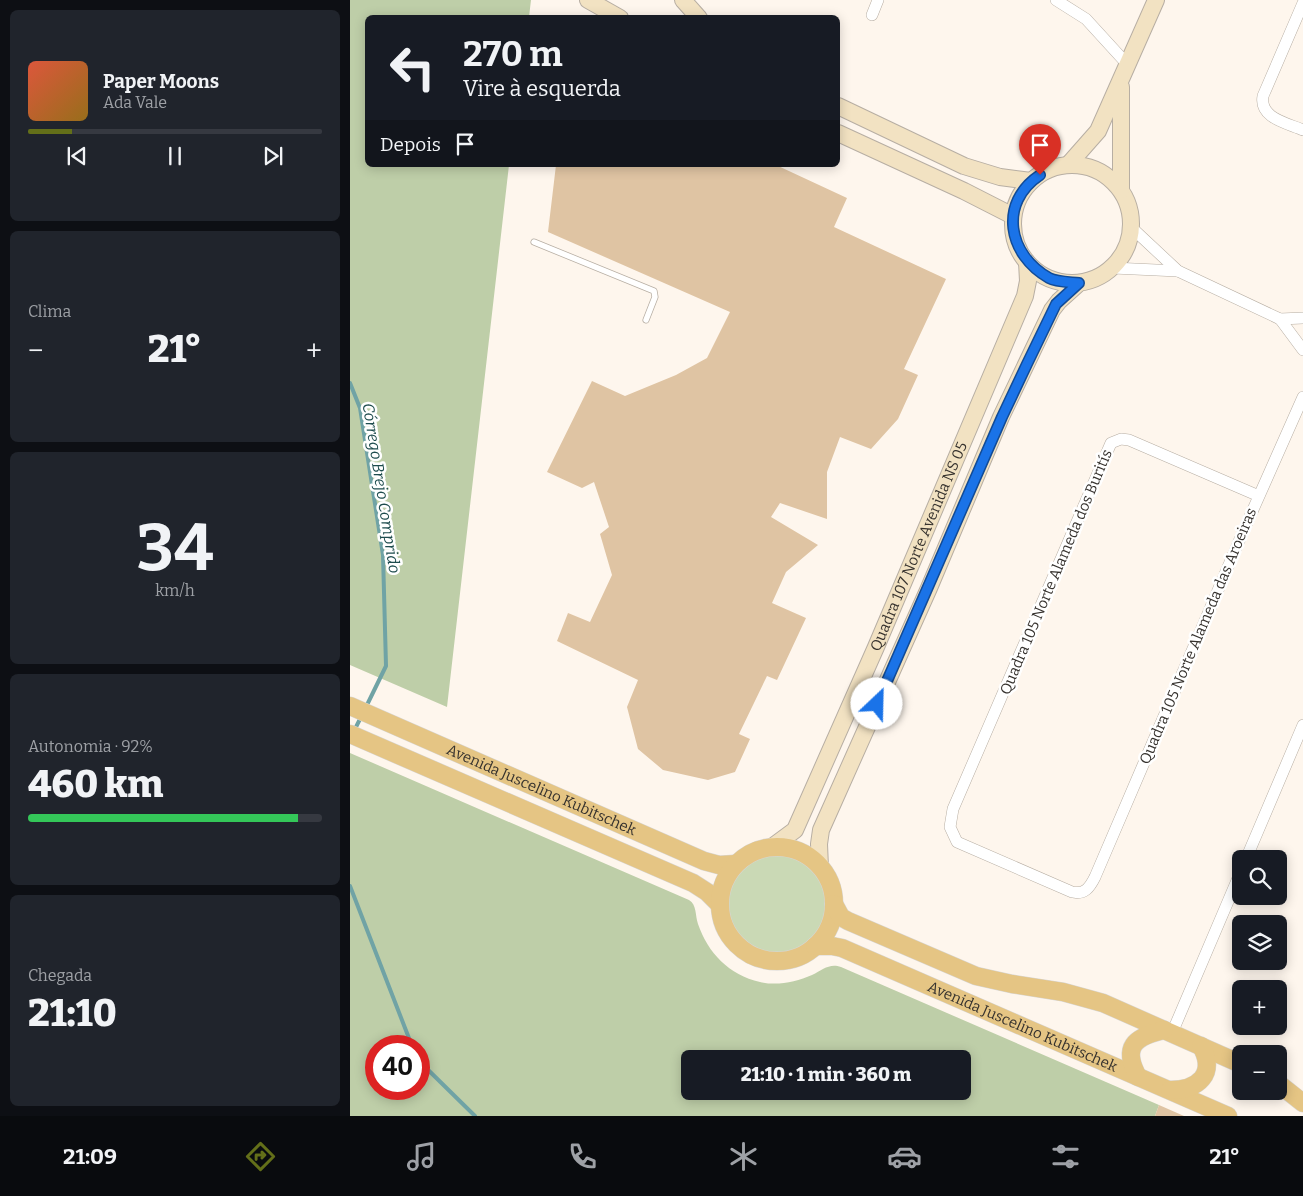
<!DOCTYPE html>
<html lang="pt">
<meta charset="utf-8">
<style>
:root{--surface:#171b24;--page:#20242c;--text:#f1f3f6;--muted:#9ea1a6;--line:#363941;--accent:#636f19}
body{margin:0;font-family:Bitter,serif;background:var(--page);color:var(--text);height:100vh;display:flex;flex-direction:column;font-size:19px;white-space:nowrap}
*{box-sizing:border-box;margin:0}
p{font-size:16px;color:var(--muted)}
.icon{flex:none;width:28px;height:28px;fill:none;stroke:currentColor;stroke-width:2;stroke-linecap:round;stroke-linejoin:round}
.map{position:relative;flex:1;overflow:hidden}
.sheet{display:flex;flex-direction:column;gap:10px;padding:10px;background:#0d0f14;width:350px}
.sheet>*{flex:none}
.top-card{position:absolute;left:15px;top:15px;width:475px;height:152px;border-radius:8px;box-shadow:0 2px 12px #0003;background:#171b24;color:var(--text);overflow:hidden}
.controls{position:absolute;left:882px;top:850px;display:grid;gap:10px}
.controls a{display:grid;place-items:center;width:55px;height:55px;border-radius:8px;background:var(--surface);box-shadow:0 2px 12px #0003;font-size:25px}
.speed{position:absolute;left:15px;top:1035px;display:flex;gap:10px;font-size:25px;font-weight:700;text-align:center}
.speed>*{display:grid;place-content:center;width:65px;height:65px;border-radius:50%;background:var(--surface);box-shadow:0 2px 12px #0003;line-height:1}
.speed .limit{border:8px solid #d22;background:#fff;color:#111}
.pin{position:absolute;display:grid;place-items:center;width:42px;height:42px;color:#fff;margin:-51px -21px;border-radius:50% 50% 50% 0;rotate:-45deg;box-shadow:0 0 5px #0007}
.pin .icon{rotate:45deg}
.me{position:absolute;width:55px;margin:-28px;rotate:24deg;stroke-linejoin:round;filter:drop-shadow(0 0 4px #0008)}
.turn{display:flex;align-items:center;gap:18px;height:105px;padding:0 15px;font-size:22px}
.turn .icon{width:65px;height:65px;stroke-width:2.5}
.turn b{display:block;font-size:35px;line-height:42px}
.then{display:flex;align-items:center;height:48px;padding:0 15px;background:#0003;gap:10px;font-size:19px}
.big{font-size:38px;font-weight:800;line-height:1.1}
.sheet .card{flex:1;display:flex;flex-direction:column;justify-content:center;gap:8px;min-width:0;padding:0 18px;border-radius:8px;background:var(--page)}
.sheet .dial{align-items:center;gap:0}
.dial b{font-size:65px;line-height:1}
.song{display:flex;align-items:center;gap:15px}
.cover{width:60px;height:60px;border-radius:8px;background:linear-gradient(135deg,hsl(10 70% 55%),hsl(40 70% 35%))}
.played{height:5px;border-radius:2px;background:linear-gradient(90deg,var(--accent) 15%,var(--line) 15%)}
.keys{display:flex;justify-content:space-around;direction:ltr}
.heat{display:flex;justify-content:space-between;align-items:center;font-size:28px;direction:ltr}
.charge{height:8px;border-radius:4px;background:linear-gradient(90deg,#34c759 92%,var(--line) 0)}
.trip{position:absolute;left:331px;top:1050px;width:290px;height:50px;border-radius:8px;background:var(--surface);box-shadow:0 2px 12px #0003;font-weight:800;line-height:50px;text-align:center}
.dock{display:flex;height:80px;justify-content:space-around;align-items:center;background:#090b0e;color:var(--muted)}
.dock .icon{width:35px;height:35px}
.dock .active{color:var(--accent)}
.dock b{font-size:22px;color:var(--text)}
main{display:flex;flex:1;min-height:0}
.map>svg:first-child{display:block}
.green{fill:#cad9b5}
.forest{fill:#becea8;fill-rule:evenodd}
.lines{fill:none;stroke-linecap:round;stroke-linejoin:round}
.stream{stroke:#70a3a5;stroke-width:4}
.building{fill:#dfc4a3}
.lane-casing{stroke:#b7aea3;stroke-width:7}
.street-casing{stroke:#b7aea3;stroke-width:12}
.secondary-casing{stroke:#b7aea3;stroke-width:18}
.primary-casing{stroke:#d7d6d5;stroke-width:19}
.lane{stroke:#fff;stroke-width:5.5}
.street{stroke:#fff;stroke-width:11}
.secondary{stroke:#f2e2c2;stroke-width:16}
.primary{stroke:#e5c584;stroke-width:18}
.route-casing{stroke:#114b97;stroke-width:12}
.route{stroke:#1a73e8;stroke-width:9}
.labels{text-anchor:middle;stroke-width:5;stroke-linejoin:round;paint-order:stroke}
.street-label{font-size:15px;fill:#36322e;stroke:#fff}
.water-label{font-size:16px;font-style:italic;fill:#1e4c4e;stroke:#fff}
</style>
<main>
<section class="sheet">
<div class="card">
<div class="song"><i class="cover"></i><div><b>Paper Moons</b><p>Ada Vale</p></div></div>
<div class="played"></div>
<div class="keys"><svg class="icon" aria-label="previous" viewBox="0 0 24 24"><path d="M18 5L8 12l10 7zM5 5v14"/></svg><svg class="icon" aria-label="pause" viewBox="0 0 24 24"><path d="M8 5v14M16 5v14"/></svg><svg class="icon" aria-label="next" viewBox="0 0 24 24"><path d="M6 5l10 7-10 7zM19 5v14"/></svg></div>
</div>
<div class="card"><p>Clima</p>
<div class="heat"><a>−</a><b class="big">21°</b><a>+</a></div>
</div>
<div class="card dial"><b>34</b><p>km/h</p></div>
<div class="card"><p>Autonomia · 92%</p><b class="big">460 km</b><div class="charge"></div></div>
<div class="card"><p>Chegada</p><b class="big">21:10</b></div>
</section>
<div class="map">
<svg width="953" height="1116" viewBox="0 0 953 1116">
<rect width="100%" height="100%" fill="#fef6ed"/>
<circle class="green" cx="426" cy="904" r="51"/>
<g class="forest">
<polygon points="0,0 181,0 179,17 18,18 18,165 159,165 97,707 0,665"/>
<path d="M 0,753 L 339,900 C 347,905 345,915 348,924 C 358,953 379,975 410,982 C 427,986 446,982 462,975 C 473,970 479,963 491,967 L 809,1105 L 805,1116 L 0,1116 ZM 26,1046 L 69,1046 L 69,1089 L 26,1089 ZM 340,1059 L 612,1059 L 612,1091 L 340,1091 Z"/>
</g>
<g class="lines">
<g class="stream">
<polyline points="0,383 10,408 33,555 36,666 15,709"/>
<polyline points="4,731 11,717"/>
<polyline points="0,886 62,1046"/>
<polyline points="69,1061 125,1116"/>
</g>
</g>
<g class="building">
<polygon points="206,165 426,165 497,198 484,227 596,279 554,369 568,375 548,419 521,449 490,437 477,472 477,519 430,503 421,517 468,545 436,572 422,603 456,618 427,680 417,676 389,734 400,739 385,772 358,780 313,770 288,749 277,707 288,680 207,641 218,613 240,622 262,575 250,534 259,527 244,482 232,488 197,472 242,381 275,396 326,375 357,358 380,312 198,232"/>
<polygon points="809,1105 834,1116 805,1116"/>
</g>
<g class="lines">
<g class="lane-casing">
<polyline id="lane" points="184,242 304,291 305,297 296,320"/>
</g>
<g class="street-casing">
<g id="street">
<polyline points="706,0 736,19 778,65"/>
<path d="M 953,3 L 913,96 C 909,118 937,123 953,130"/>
<polyline points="522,15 528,0"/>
<polyline points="782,228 828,271 930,319 953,318"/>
<polyline points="763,268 828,271"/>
<polyline points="930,319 953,350"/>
<path d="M 909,496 L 779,440 L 771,439 L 761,443 L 603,809 L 600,827 L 607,842 L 722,892 C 735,895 740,887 745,877 L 890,539 L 953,397"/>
<polyline points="896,859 953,725"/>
<polyline points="822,1033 891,871"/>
</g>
</g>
<g class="secondary-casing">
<g id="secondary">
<polyline points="238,0 270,18"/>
<polyline points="333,0 349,18"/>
<polyline points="488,106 614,166 650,177 681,181"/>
<polyline points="488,133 614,191 663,216"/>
<polyline points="718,165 748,131 806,0"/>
<circle cx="722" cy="224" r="59"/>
<polyline points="771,190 771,87"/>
<path id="s1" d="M 422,847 L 445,830 L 526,647 L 675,296 L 678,281 L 677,262"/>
<polyline points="470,867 469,844 471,830 579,588 651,417 702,310 709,301 729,283"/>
</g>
</g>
<g class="primary-casing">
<g id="primary">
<path id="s2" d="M 0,706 L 354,861 L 369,865 L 385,864"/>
<polyline points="0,734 343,883 357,892 369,904"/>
<circle cx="427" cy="904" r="57"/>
<polyline points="484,904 491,917 498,921 626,976 662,984 713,992 753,1003 891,1064"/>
<path id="s3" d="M 465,946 L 482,946 L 492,948 L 878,1116"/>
<path d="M 788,1077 C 772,1047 784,1037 814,1030"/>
<polyline points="929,1084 953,1103"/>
<path d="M 820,1090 C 848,1090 867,1074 851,1046"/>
</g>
</g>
<use href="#lane" class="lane"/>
<use href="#street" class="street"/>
<use href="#secondary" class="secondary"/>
<use href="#primary" class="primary"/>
</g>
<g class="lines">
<g class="route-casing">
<path id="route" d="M 527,704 L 652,417 L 677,364 L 706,304 L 729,283 C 720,282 706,282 699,278 C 658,255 648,203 690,175"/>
</g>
<use href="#route" class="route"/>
</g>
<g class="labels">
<g class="street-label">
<text dy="5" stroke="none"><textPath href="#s1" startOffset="338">Quadra 107 Norte Avenida NS 05</textPath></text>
<text transform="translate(706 572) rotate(-67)" y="5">Quadra 105 Norte Alameda dos Buritís</text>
<text transform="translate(848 636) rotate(-67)" y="5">Quadra 105 Norte Alameda das Aroeiras</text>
<text dy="5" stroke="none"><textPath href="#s2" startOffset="209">Avenida Juscelino Kubitschek</textPath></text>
<text dy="5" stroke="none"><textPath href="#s3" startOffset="224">Avenida Juscelino Kubitschek</textPath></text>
</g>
<g class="water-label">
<text transform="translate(32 488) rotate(81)" y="6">Córrego Brejo Comprido</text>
</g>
</g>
</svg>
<div class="controls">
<a><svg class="icon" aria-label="search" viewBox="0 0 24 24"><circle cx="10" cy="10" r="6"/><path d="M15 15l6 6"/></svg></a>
<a><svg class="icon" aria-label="layers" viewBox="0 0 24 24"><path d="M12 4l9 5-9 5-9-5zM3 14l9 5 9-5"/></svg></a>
<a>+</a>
<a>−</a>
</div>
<div class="speed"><div class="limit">40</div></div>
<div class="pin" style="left:690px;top:175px;background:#d93025"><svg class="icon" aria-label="arrive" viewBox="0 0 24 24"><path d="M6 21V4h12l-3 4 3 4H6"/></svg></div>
<svg class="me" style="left:527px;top:704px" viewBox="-20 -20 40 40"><circle r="19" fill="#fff"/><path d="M0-13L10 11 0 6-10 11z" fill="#1a73e8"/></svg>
<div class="trip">21:10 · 1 min · 360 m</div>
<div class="top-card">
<div class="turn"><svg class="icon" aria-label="left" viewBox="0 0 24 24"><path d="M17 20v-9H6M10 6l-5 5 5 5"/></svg><div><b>270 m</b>Vire à esquerda</div></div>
<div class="then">Depois<svg class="icon" aria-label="arrive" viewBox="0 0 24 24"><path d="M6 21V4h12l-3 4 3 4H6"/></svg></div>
</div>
</div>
</main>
<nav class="dock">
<b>21:09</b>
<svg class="icon active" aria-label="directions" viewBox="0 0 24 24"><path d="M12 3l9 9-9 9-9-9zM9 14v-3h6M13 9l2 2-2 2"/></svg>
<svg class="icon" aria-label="music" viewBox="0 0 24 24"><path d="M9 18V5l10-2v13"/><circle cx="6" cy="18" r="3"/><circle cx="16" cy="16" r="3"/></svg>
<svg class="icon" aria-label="phone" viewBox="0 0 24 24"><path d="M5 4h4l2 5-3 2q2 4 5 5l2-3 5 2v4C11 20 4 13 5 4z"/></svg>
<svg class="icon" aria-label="climate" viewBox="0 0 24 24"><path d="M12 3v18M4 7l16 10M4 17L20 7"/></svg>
<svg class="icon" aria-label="car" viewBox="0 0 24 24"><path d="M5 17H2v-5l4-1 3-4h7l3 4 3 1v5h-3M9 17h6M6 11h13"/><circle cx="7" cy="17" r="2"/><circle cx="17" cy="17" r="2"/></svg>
<svg class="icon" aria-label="filters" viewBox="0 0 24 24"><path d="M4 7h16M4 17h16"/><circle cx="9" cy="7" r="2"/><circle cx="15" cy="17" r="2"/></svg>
<b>21°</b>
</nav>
